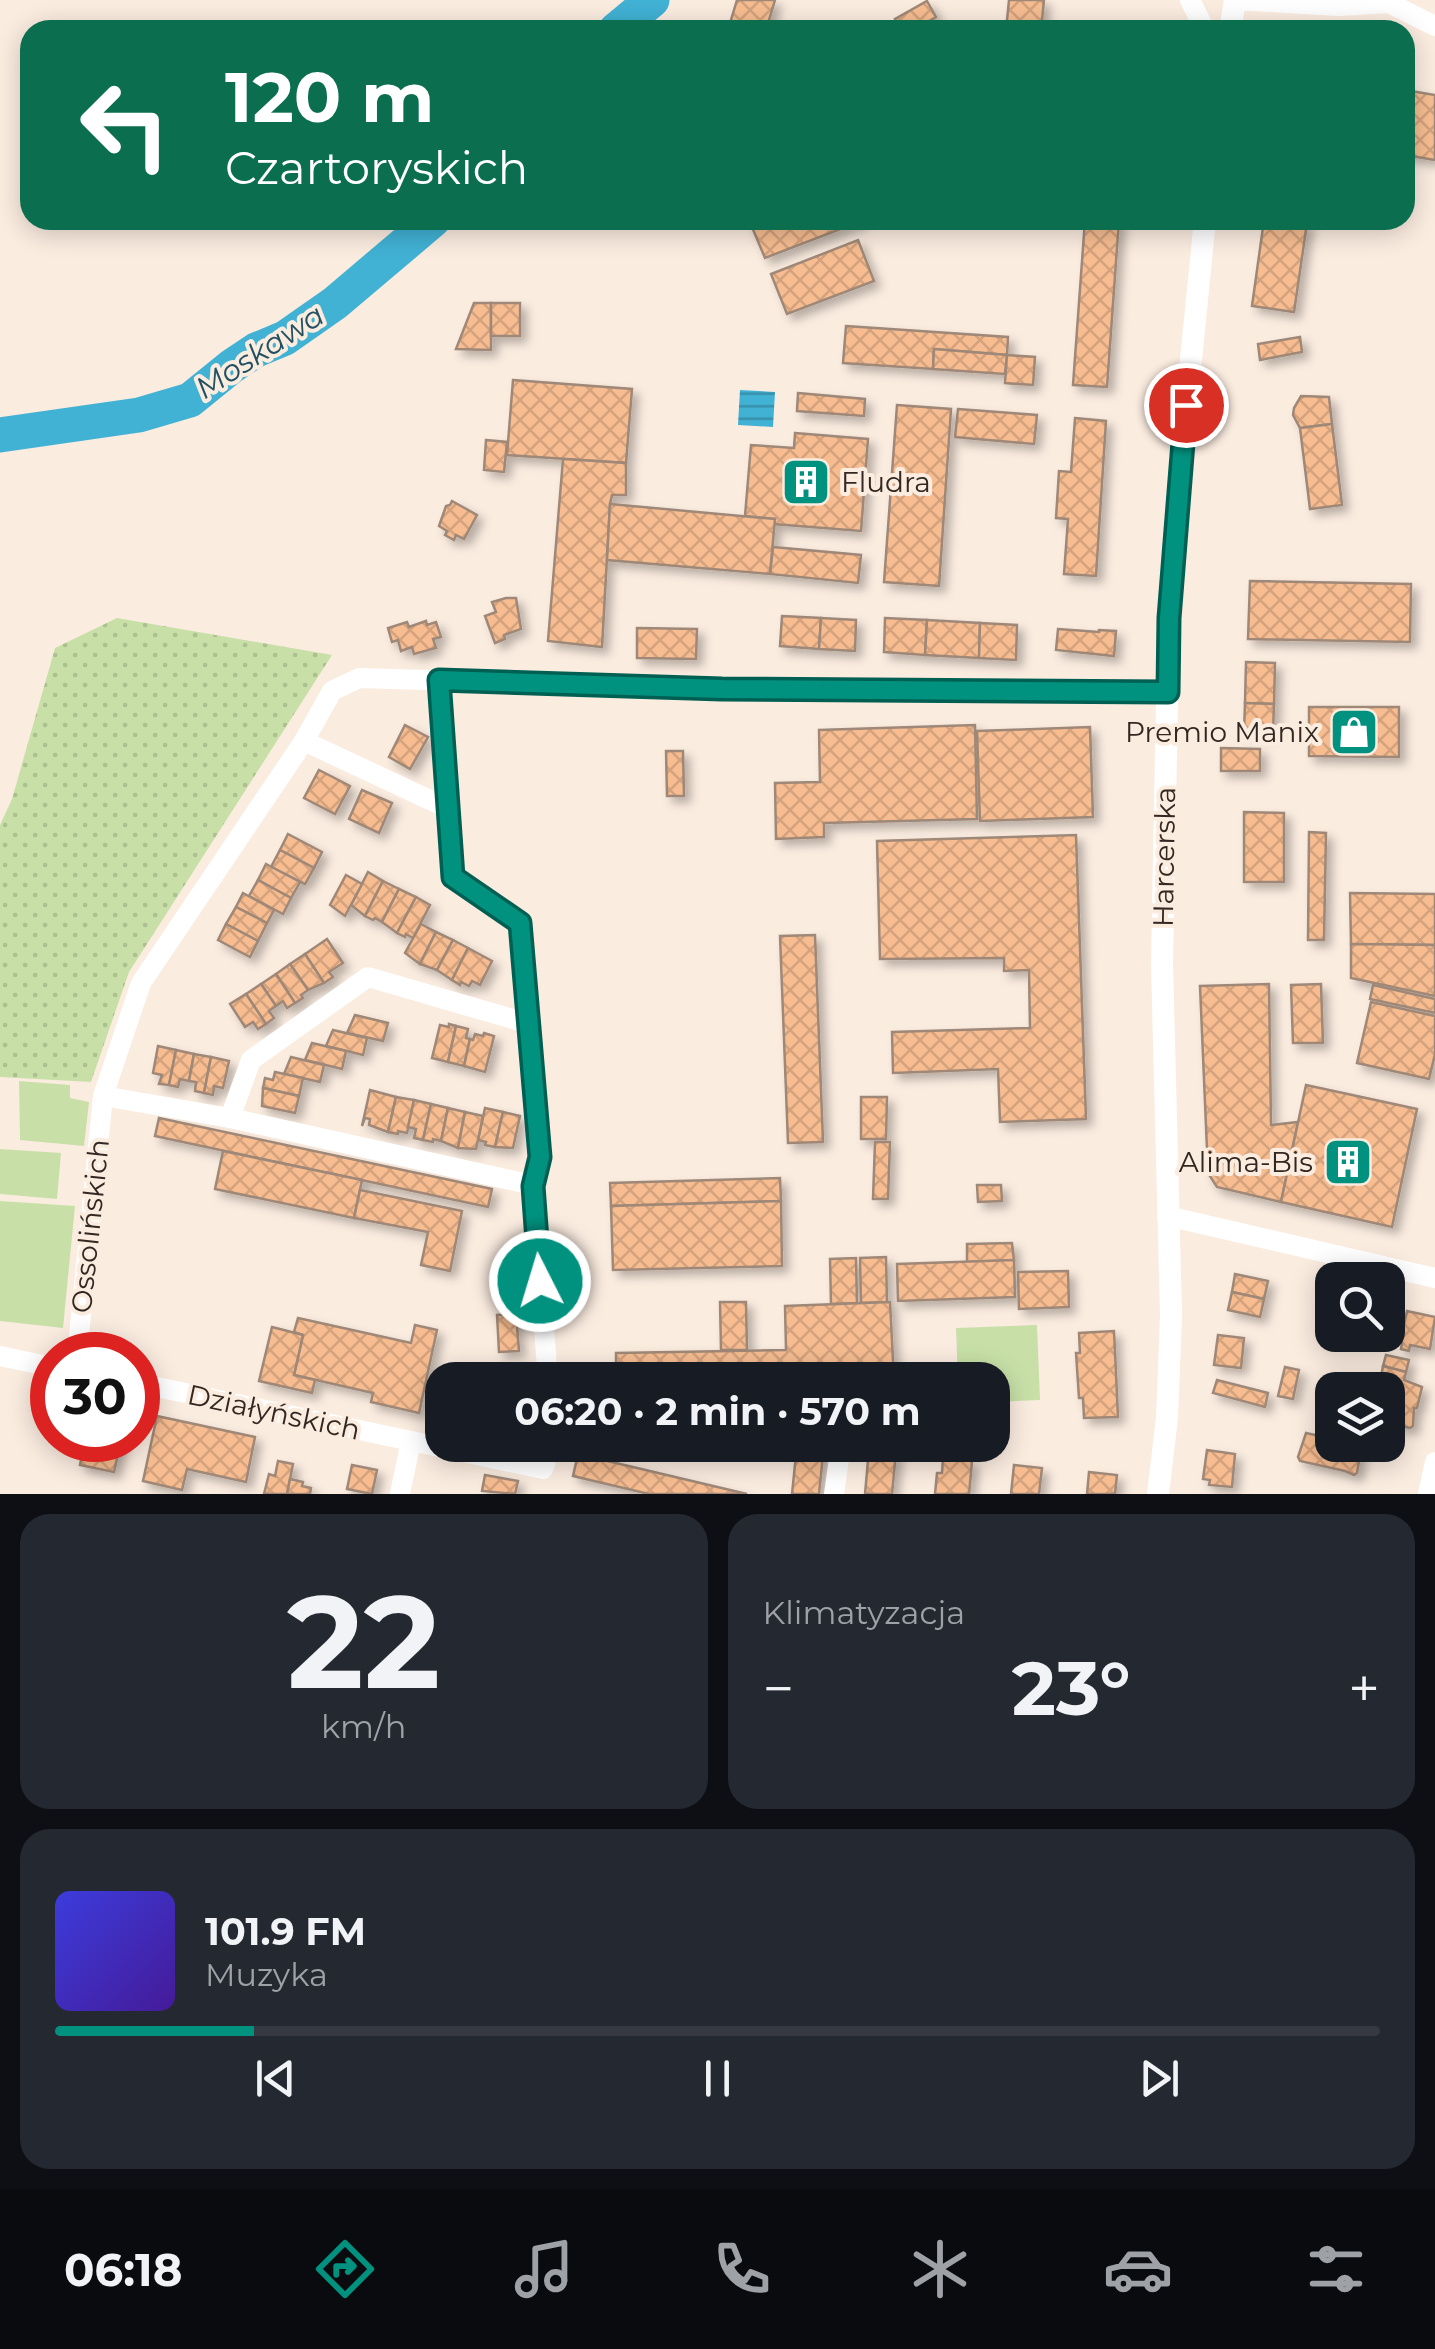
<!DOCTYPE html>
<html lang="pl">
<meta charset="utf-8">
<style>
:root{--surface:#171b24;--page:#242831;--text:#f1f3f6;--muted:#9ea1a6;--line:#363941;--accent:#00927f}
body{margin:0;font-family:Montserrat,sans-serif;background:var(--page);color:var(--text);height:100vh;display:flex;flex-direction:column;font-size:38px;white-space:nowrap}
*{box-sizing:border-box;margin:0}
p{font-size:32px;color:var(--muted)}
.icon{flex:none;width:55px;height:55px;fill:none;stroke:currentColor;stroke-width:2;stroke-linecap:round;stroke-linejoin:round}
.map{position:relative;height:1494px;overflow:hidden}
.details{display:flex;flex-direction:column;gap:20px;padding:20px;background:#0d0f14;flex:1}
.details>*{flex:none}
.hud{position:absolute;left:20px;top:20px;width:1395px;height:210px;border-radius:30px;box-shadow:0 5px 25px #0003;background:#0b6e4f;color:#fff;overflow:hidden}
.tools{position:absolute;left:1315px;top:1262px;display:grid;gap:20px}
.tools a{display:grid;place-items:center;width:90px;height:90px;border-radius:20px;background:var(--surface);box-shadow:0 5px 25px #0003;font-size:50px}
.speed{position:absolute;left:30px;top:1332px;display:flex;gap:20px;font-size:50px;font-weight:700;text-align:center}
.speed>*{display:grid;place-content:center;width:130px;height:130px;border-radius:50%;background:var(--surface);box-shadow:0 5px 25px #0003;line-height:1}
.speed .limit{border:15px solid #d22;background:#fff;color:#111}
.pin{position:absolute;display:grid;place-items:center;width:85px;height:85px;color:#fff;margin:-42px;border:5px solid #fff;border-radius:50%;box-shadow:0 2px 10px #0007}
.me{position:absolute;width:110px;margin:-55px;rotate:355deg;stroke-linejoin:round;filter:drop-shadow(0 0 8px #0008)}
.turn{display:flex;align-items:center;gap:35px;height:210px;padding:0 40px;font-size:45px}
.turn .icon{width:130px;height:130px;stroke-width:2.5}
.turn b{display:block;font-size:70px;line-height:85px}
.big{font-size:75px;font-weight:700;line-height:1.1}
.details .tile{flex:1;display:flex;flex-direction:column;justify-content:center;gap:15px;min-width:0;padding:0 35px;border-radius:30px;background:var(--page)}
.details .dial{align-items:center;gap:0}
.dial b{font-size:130px;line-height:1}
.song{display:flex;align-items:center;gap:30px}
.cover{width:120px;height:120px;border-radius:15px;background:linear-gradient(135deg,hsl(240 70% 55%),hsl(260 70% 35%))}
.played{height:10px;border-radius:5px;background:linear-gradient(90deg,var(--accent) 15%,var(--line) 15%)}
.keys{display:flex;justify-content:space-around;direction:ltr}
.heat{display:flex;justify-content:space-between;align-items:center;font-size:55px;direction:ltr}
.details .tiles{flex:1;display:grid;gap:20px;grid-template-columns:1fr 1fr}
.tile:last-child{grid-column:span 2}
.trip{position:absolute;left:425px;top:1362px;width:585px;height:100px;border-radius:30px;background:var(--surface);box-shadow:0 5px 25px #0003;font-weight:700;line-height:100px;text-align:center}
.tabs{display:flex;height:160px;justify-content:space-around;align-items:center;background:#090b0e;color:var(--muted)}
.tabs .icon{width:70px;height:70px}
.tabs .on{color:var(--accent)}
.tabs b{font-size:45px;color:var(--text)}
.map>svg:first-child{display:block}
.grass{fill:url(#grass-dots)}
.park{fill:#c8e0a8}
.water{fill:url(#water-rules)}
.lines{fill:none;stroke-linecap:round;stroke-linejoin:round}
.river{stroke:#41b1d4;stroke-width:35}
.building{fill:url(#building-cross-hatch);stroke:#9f8877;stroke-width:2.5;filter:url(#shadow)}
.minor{stroke:#fff;stroke-width:20}
.tertiary{stroke:#fff;stroke-width:22}
.route-casing{stroke:#005f53;stroke-width:25}
.route{stroke:#00927f;stroke-width:18}
.labels{text-anchor:middle;stroke-width:8;stroke-linejoin:round;paint-order:stroke}
.poi-label{font-size:28px;fill:#322821;stroke:#fbece0;text-anchor:end}
.street-label{font-size:28px;fill:#322821;stroke:#fbece0}
.water-label{font-size:30px;font-style:italic;fill:#235161;stroke:#fbece0}
</style>
<div class="map">
<svg width="1435" height="1494" viewBox="0 0 1435 1494">
<defs>
<pattern id="grass-dots" width="8" height="8" patternUnits="userSpaceOnUse" patternTransform="scale(2.5)"><rect width="8" height="8" fill="#c8e0a8"/><path d="M2 2h.1M6 6h.1" fill="none" stroke="#acc090" stroke-width="1.8" stroke-linecap="round"/></pattern>
<pattern id="water-rules" width="6" height="5" patternUnits="userSpaceOnUse" patternTransform="scale(2.5)"><rect width="6" height="5" fill="#41b1d4"/><path d="M0 2.5h6" fill="none" stroke="#3790ac"/></pattern>
<pattern id="building-cross-hatch" width="8" height="8" patternUnits="userSpaceOnUse" patternTransform="scale(2.5)"><rect width="8" height="8" fill="#f7bd91"/><path d="M0 0l8 8M0 8l8-8" fill="none" stroke="#d4a27d"/></pattern>
<filter id="shadow"><feDropShadow dx="6" dy="6" stdDeviation="5" flood-color="#0004"/></filter>
</defs>
<rect width="100%" height="100%" fill="#fbece0"/>
<polygon class="grass" points="117,618 332,655 129,972 91,1082 0,1077 0,825 12,799 55,648"/>
<g class="park">
<polygon points="19,1081 70,1085 70,1098 89,1102 84,1146 20,1140"/>
<polygon points="0,1149 61,1153 57,1199 0,1194"/>
<polygon points="0,1201 75,1206 63,1328 0,1321"/>
<polygon points="1037,1325 1040,1400 993,1402 992,1380 958,1380 956,1328"/>
</g>
<polygon class="water" points="740,390 775,392 773,427 738,425"/>
<g class="lines">
<g class="river">
<polyline points="616,30 652,0"/>
<polyline points="0,435 139,415 190,400 232,366 256,350 285,338 335,303 433,220"/>
</g>
</g>
<g class="building">
<polygon points="737,0 775,0 766,30 728,30"/>
<polygon points="1009,0 1044,0 1041,30 1006,30"/>
<polygon points="927,1 936,17 914,30 901,30 895,19"/>
<polygon points="1405,90 1435,95 1435,160 1405,155"/>
<polygon points="749,220 864,220 765,258"/>
<polygon points="1085,220 1119,220 1107,387 1073,385"/>
<polygon points="1264,220 1307,223 1294,312 1252,306"/>
<polygon points="858,240 874,281 787,314 771,274"/>
<polygon points="474,303 491,303 491,350 456,349"/>
<rect x="491" y="303" width="29" height="33"/>
<polygon points="846,326 1008,337 1007,355 934,349 933,369 843,363"/>
<polygon points="1300,337 1302,352 1260,360 1258,344"/>
<polygon points="934,349 1007,355 1005,374 933,369"/>
<polygon points="1007,355 1035,357 1033,385 1005,383"/>
<polygon points="513,380 632,389 626,463 507,455"/>
<polygon points="798,393 865,399 864,416 797,411"/>
<polygon points="1301,396 1329,397 1332,424 1300,428 1293,415 1294,408"/>
<polygon points="897,405 951,409 939,586 884,582"/>
<polygon points="958,409 1037,415 1034,444 955,437"/>
<polygon points="1075,418 1106,421 1096,576 1064,574 1068,519 1056,518 1059,471 1071,472"/>
<polygon points="1332,424 1342,505 1310,509 1300,428"/>
<polygon points="795,433 868,439 861,531 774,524 775,519 745,516 751,445 794,448"/>
<polygon points="486,440 507,442 504,472 484,470"/>
<polygon points="563,459 626,463 626,495 612,495 610,504 602,647 548,641"/>
<polygon points="452,501 477,515 464,539 456,535 454,540 445,535 447,531 439,526 446,506 450,505"/>
<polygon points="610,504 775,519 770,574 607,560"/>
<polygon points="773,547 861,555 858,583 770,574"/>
<polygon points="1250,581 1411,584 1410,642 1248,639"/>
<polygon points="506,598 516,598 521,629 504,635 505,639 495,643 485,616 496,612 492,602"/>
<polygon points="782,616 821,618 819,649 780,646"/>
<polygon points="821,618 856,620 855,651 819,649"/>
<polygon points="885,618 927,620 925,655 884,652"/>
<polygon points="927,620 980,623 979,658 925,655"/>
<polygon points="426,621 427,625 436,622 441,637 433,639 436,648 414,654 412,647 401,651 398,640 392,642 388,628 407,622 409,627"/>
<polygon points="980,623 1017,625 1016,660 979,658"/>
<polygon points="637,628 697,629 696,659 637,658"/>
<polygon points="1058,629 1099,632 1099,630 1116,631 1114,656 1056,650"/>
<polygon points="1246,662 1275,663 1274,704 1245,703"/>
<polygon points="1245,703 1274,704 1273,732 1244,732"/>
<polygon points="1309,707 1399,707 1399,757 1309,756"/>
<polygon points="405,725 428,737 410,769 389,757"/>
<polygon points="975,725 977,819 824,823 824,837 776,839 775,783 820,782 819,730"/>
<polygon points="1090,727 1093,817 980,821 977,731"/>
<polygon points="1221,748 1260,749 1260,771 1221,771"/>
<polygon points="666,751 683,751 684,796 667,796"/>
<polygon points="319,770 350,786 335,814 304,798"/>
<polygon points="362,790 392,803 379,833 349,819"/>
<polygon points="1244,812 1284,813 1284,882 1244,882"/>
<polygon points="1309,832 1326,833 1324,940 1308,940"/>
<polygon points="288,834 322,852 314,868 280,850"/>
<polygon points="1076,835 1086,1119 1000,1122 998,1069 893,1073 892,1032 1030,1028 1029,970 1004,971 1004,958 880,959 877,841"/>
<polygon points="280,850 314,868 305,884 271,867"/>
<polygon points="266,864 300,882 291,898 258,880"/>
<polygon points="368,872 383,881 365,916 351,905"/>
<polygon points="346,875 362,884 345,916 330,905"/>
<polygon points="258,880 291,898 283,914 249,896"/>
<polygon points="383,881 399,889 382,922 375,918 373,920 365,916"/>
<polygon points="399,889 416,897 397,933 382,922"/>
<polygon points="243,893 274,910 267,923 236,907"/>
<polygon points="1350,893 1435,894 1435,945 1351,944"/>
<polygon points="416,897 430,905 413,938 406,934 405,937 397,933"/>
<polygon points="236,907 267,923 258,941 226,924"/>
<polygon points="226,924 258,941 250,957 218,940"/>
<polygon points="421,924 436,932 420,964 405,953"/>
<polygon points="436,932 453,940 437,970 420,964"/>
<polygon points="815,935 823,1142 788,1143 780,936"/>
<polygon points="327,939 343,963 329,972 333,977 324,983 305,954"/>
<polygon points="453,940 468,948 452,980 437,970"/>
<polygon points="1351,944 1435,945 1435,996 1351,978"/>
<polygon points="468,948 492,961 480,985 472,981 469,986 461,982 460,985 452,980"/>
<polygon points="305,954 324,983 308,990 290,964"/>
<polygon points="290,964 308,990 301,995 303,998 295,1003 276,974"/>
<polygon points="276,974 295,1003 287,1008 283,1001 276,1006 261,984"/>
<polygon points="261,984 276,1006 269,1011 274,1018 266,1024 246,994"/>
<polygon points="1269,984 1271,1125 1298,1122 1281,1202 1217,1187 1208,1173 1200,986"/>
<polygon points="1321,984 1323,1043 1293,1043 1291,985"/>
<polygon points="1373,985 1435,999 1435,1013 1370,999"/>
<polygon points="246,994 266,1024 258,1029 253,1022 245,1027 230,1004"/>
<polygon points="1371,1002 1435,1016 1435,1054 1429,1079 1357,1063"/>
<polygon points="355,1015 388,1023 383,1041 347,1033"/>
<polygon points="449,1024 456,1026 448,1062 432,1058 440,1025 449,1027"/>
<polygon points="456,1026 468,1029 466,1038 470,1039 464,1066 448,1062"/>
<polygon points="333,1030 367,1038 363,1055 326,1046"/>
<polygon points="484,1033 494,1036 485,1072 464,1066 470,1039 473,1040 475,1034 483,1036"/>
<polygon points="312,1043 346,1051 342,1069 305,1060"/>
<polygon points="158,1046 176,1050 169,1085 159,1084 162,1075 153,1073"/>
<polygon points="176,1050 194,1054 189,1081 180,1079 178,1087 169,1085"/>
<polygon points="194,1054 211,1057 204,1093 195,1091 196,1082 189,1081"/>
<polygon points="211,1057 229,1061 223,1088 214,1086 213,1095 204,1093"/>
<polygon points="291,1057 324,1065 320,1082 284,1074"/>
<polygon points="275,1072 303,1078 299,1096 263,1088 265,1078 273,1080"/>
<polygon points="1306,1085 1417,1109 1392,1227 1281,1202"/>
<polygon points="263,1088 299,1096 295,1113 262,1106"/>
<polygon points="370,1090 396,1097 388,1132 369,1125 370,1119 365,1118 362,1126"/>
<polygon points="396,1097 414,1100 407,1133 398,1131 398,1134 388,1132"/>
<polygon points="861,1097 887,1097 886,1139 861,1139"/>
<polygon points="414,1100 431,1104 423,1140 414,1138 416,1129 408,1127"/>
<polygon points="431,1104 448,1108 441,1141 433,1139 433,1142 423,1140"/>
<polygon points="448,1108 465,1112 458,1148 441,1141"/>
<polygon points="485,1108 503,1112 495,1147 485,1145 486,1142 478,1140"/>
<polygon points="465,1112 483,1116 476,1149 458,1148"/>
<polygon points="503,1112 520,1116 513,1148 495,1147"/>
<polygon points="159,1118 492,1189 488,1207 155,1136"/>
<polygon points="875,1142 890,1142 888,1199 873,1199"/>
<polygon points="223,1151 362,1180 354,1218 215,1189"/>
<polygon points="780,1178 781,1201 611,1206 610,1183"/>
<polygon points="977,1185 1001,1185 1002,1201 978,1202"/>
<polygon points="360,1190 462,1211 450,1271 421,1265 428,1232 354,1218"/>
<polygon points="781,1201 782,1266 613,1270 611,1206"/>
<polygon points="1012,1243 1014,1260 967,1262 967,1244"/>
<polygon points="886,1257 887,1302 861,1303 860,1258"/>
<polygon points="856,1258 857,1303 831,1304 830,1259"/>
<polygon points="1014,1260 1015,1297 898,1301 897,1264"/>
<polygon points="1068,1271 1069,1307 1019,1309 1018,1272"/>
<polygon points="1235,1274 1268,1281 1264,1299 1232,1292"/>
<polygon points="1232,1292 1264,1299 1260,1317 1228,1310"/>
<polygon points="720,1302 746,1302 747,1350 721,1350"/>
<polygon points="890,1302 894,1380 616,1380 616,1353 786,1350 785,1306"/>
<polygon points="1407,1311 1435,1317 1430,1349 1410,1345 1409,1351 1401,1349 1402,1343 1400,1343"/>
<polygon points="516,1314 519,1351 499,1352 497,1315"/>
<polygon points="298,1318 411,1343 415,1325 437,1330 419,1413 371,1402 373,1393 294,1375 303,1335 294,1332"/>
<polygon points="272,1327 303,1335 294,1375 315,1380 312,1393 259,1381"/>
<polygon points="1114,1331 1118,1417 1084,1418 1083,1398 1079,1398 1076,1353 1080,1353 1079,1333"/>
<polygon points="1218,1335 1244,1338 1241,1368 1214,1365"/>
<polygon points="1386,1355 1409,1360 1406,1372 1383,1366"/>
<polygon points="1383,1366 1406,1372 1404,1380 1422,1387 1417,1408 1414,1408 1413,1426 1410,1428 1396,1425 1398,1417 1389,1415 1393,1395 1389,1394 1392,1380 1381,1377"/>
<polygon points="1285,1367 1299,1370 1293,1399 1278,1396"/>
<polygon points="1217,1380 1268,1393 1265,1407 1213,1393"/>
<polygon points="157,1416 255,1437 246,1482 187,1469 182,1490 143,1481"/>
<polygon points="1329,1426 1332,1427 1332,1445 1353,1445 1352,1450 1358,1452 1360,1455 1357,1473 1354,1475 1345,1471 1300,1461 1298,1457 1306,1433 1320,1436 1323,1441 1326,1439"/>
<polygon points="85,1440 121,1440 114,1472 80,1465"/>
<polygon points="797,1445 824,1445 819,1494 792,1494"/>
<polygon points="869,1449 896,1452 892,1494 865,1494"/>
<polygon points="1207,1450 1235,1454 1232,1487 1209,1485 1210,1480 1203,1479"/>
<polygon points="578,1454 747,1494 649,1494 573,1476"/>
<polygon points="943,1458 972,1461 969,1494 935,1494 937,1473 942,1473"/>
<polygon points="278,1461 293,1464 287,1494 264,1494 269,1474 275,1476"/>
<polygon points="352,1465 377,1470 372,1494 347,1489"/>
<polygon points="1014,1465 1042,1468 1039,1494 1011,1494"/>
<polygon points="1089,1472 1117,1475 1115,1494 1087,1494"/>
<polygon points="485,1475 518,1481 515,1494 482,1491"/>
<polygon points="290,1479 303,1482 302,1486 311,1488 310,1494 287,1494"/>
</g>
<g class="lines">
<g class="minor">
<polyline points="1190,0 1205,30"/>
<polyline points="1235,0 1339,6 1389,3 1435,26"/>
<polyline points="439,680 453,877 520,923 540,1157 533,1185 548,1380"/>
<polyline points="304,741 449,809"/>
<polyline points="103,1096 230,1118 533,1185"/>
<polyline points="230,1118 251,1060 368,977 530,1024"/>
<polyline points="1167,1216 1435,1278"/>
<polyline points="77,1355 103,1096 141,983 304,741 332,691 359,678 721,689 1167,693"/>
<polyline points="0,1356 52,1367"/>
<polyline points="138,1383 543,1469 551,1445"/>
<polyline points="400,1494 411,1441"/>
<polyline points="834,1494 841,1445"/>
<polyline points="1428,1494 1435,1462"/>
</g>
<g class="tertiary">
<polyline points="1230,30 1235,0"/>
<polyline points="1158,1494 1167,1418 1171,1315 1162,963 1168,647 1181,459 1205,220"/>
</g>
</g>
<g class="lines">
<g class="route-casing">
<polyline id="route" points="540,1281 533,1186 540,1157 520,923 453,877 439,680 722,689 1168,692 1169,618 1186,405"/>
</g>
<use href="#route" class="route"/>
</g>
<defs>
<g id="building-square" transform="scale(2.5)"><rect x="-9" y="-9" width="18" height="18" rx="4" fill="#00927f" stroke="#fbece0"/><path d="M-4-6H4V6H1V3H-1V6H-4ZM-2.5-4.3h1.7v1.8h-1.7ZM.8-4.3h1.7v1.8H.8ZM-2.5-1h1.7V.8h-1.7ZM.8-1h1.7V.8H.8Z" fill="#fff"/></g>
<g id="shop-square" transform="scale(2.5)"><rect x="-9" y="-9" width="18" height="18" rx="4" fill="#00927f" stroke="#fbece0"/><path d="M-5-2.5h2.3a2.7 3.5 0 0 1 5.4 0H5L5.5 6h-11ZM-1.5-2.5h3a1.5 2.3 0 0 0-3 0Z" fill="#fff"/></g>
</defs>
<g fill-rule="evenodd">
<use href="#building-square" x="806" y="482"/>
<use href="#shop-square" x="1354" y="732"/>
<use href="#building-square" x="1348" y="1162"/>
</g>
<g class="labels">
<g class="poi-label">
<text x="841" y="492" text-anchor="start">Fludra</text>
<text x="1319" y="742">Premio Manix</text>
<text x="1313" y="1172">Alima-Bis</text>
</g>
<g class="street-label">
<text transform="translate(1164 857) rotate(-89)" y="10">Harcerska</text>
<text transform="translate(90 1226) rotate(-84)" y="10">Ossolińskich</text>
<text transform="translate(274 1412) rotate(12)" y="10">Działyńskich</text>
</g>
<g class="water-label">
<text transform="translate(260 352) rotate(-33)" y="10">Moskawa</text>
</g>
</g>
</svg>
<div class="tools">
<a><svg class="icon" aria-label="search" viewBox="0 0 24 24"><circle cx="10" cy="10" r="6"/><path d="M15 15l6 6"/></svg></a>
<a><svg class="icon" aria-label="layers" viewBox="0 0 24 24"><path d="M12 4l9 5-9 5-9-5zM3 14l9 5 9-5"/></svg></a>
</div>
<div class="speed"><div class="limit">30</div></div>
<div class="pin" style="left:1186px;top:405px;background:#d93025"><svg class="icon" aria-label="arrive" viewBox="0 0 24 24"><path d="M6 21V4h12l-3 4 3 4H6"/></svg></div>
<svg class="me" style="left:540px;top:1281px" viewBox="-20 -20 40 40"><circle r="17" fill="#00927f" stroke="#fff" stroke-width="3"/><path d="M0-11L8 9 0 5-8 9z" fill="#fff"/></svg>
<div class="trip">06:20 · 2 min · 570 m</div>
<div class="hud">
<div class="turn"><svg class="icon" aria-label="left" viewBox="0 0 24 24"><path d="M17 20v-9H6M10 6l-5 5 5 5"/></svg><div><b>120 m</b>Czartoryskich</div></div>
</div>
</div>
<section class="details">
<div class="tiles">
<div class="tile dial"><b>22</b><p>km/h</p></div>
<div class="tile"><p>Klimatyzacja</p>
<div class="heat"><a>−</a><b class="big">23°</b><a>+</a></div>
</div>
<div class="tile">
<div class="song"><i class="cover"></i><div><b>101.9 FM</b><p>Muzyka</p></div></div>
<div class="played"></div>
<div class="keys"><svg class="icon" aria-label="previous" viewBox="0 0 24 24"><path d="M18 5L8 12l10 7zM5 5v14"/></svg><svg class="icon" aria-label="pause" viewBox="0 0 24 24"><path d="M8 5v14M16 5v14"/></svg><svg class="icon" aria-label="next" viewBox="0 0 24 24"><path d="M6 5l10 7-10 7zM19 5v14"/></svg></div>
</div>
</div>
</section>
<nav class="tabs">
<b>06:18</b>
<svg class="icon on" aria-label="directions" viewBox="0 0 24 24"><path d="M12 3l9 9-9 9-9-9zM9 14v-3h6M13 9l2 2-2 2"/></svg>
<svg class="icon" aria-label="music" viewBox="0 0 24 24"><path d="M9 18V5l10-2v13"/><circle cx="6" cy="18" r="3"/><circle cx="16" cy="16" r="3"/></svg>
<svg class="icon" aria-label="phone" viewBox="0 0 24 24"><path d="M5 4h4l2 5-3 2q2 4 5 5l2-3 5 2v4C11 20 4 13 5 4z"/></svg>
<svg class="icon" aria-label="climate" viewBox="0 0 24 24"><path d="M12 3v18M4 7l16 10M4 17L20 7"/></svg>
<svg class="icon" aria-label="car" viewBox="0 0 24 24"><path d="M5 17H2v-5l4-1 3-4h7l3 4 3 1v5h-3M9 17h6M6 11h13"/><circle cx="7" cy="17" r="2"/><circle cx="17" cy="17" r="2"/></svg>
<svg class="icon" aria-label="filters" viewBox="0 0 24 24"><path d="M4 7h16M4 17h16"/><circle cx="9" cy="7" r="2"/><circle cx="15" cy="17" r="2"/></svg>
</nav>
